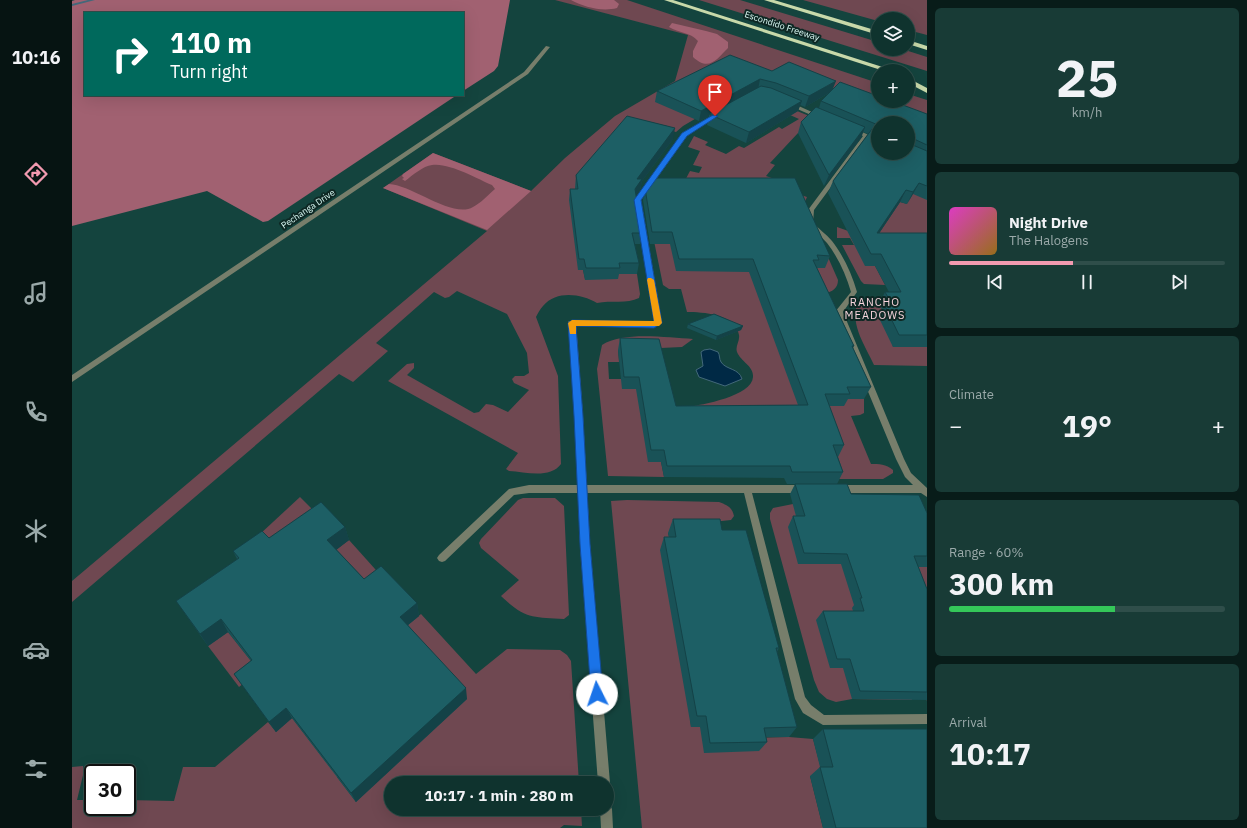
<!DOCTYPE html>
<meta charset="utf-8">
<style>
:root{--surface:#0f332e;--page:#183b36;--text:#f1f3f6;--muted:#9baaaa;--line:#2f4e4a;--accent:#f29ab0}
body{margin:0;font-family:"IBM Plex Sans",sans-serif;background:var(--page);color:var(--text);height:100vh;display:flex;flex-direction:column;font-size:15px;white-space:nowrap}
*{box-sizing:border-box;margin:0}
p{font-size:13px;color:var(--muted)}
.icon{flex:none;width:22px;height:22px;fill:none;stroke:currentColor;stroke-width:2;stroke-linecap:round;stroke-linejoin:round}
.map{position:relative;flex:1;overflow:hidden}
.sheet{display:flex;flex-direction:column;gap:8px;padding:8px;background:#081c19;width:320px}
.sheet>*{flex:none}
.guide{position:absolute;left:12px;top:12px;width:380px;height:84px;border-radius:0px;box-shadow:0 4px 16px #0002,0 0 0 1px var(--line);background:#00695c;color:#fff;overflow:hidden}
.controls{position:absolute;left:799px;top:12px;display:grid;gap:8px}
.controls a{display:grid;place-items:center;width:44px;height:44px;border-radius:50%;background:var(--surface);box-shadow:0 4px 16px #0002,0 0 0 1px var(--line);font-size:20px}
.speed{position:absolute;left:12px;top:764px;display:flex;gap:8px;font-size:20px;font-weight:700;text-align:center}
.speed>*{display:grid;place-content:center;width:52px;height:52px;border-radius:50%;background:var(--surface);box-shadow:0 4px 16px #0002,0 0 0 1px var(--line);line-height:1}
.speed .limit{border:2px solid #111;border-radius:6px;background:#fff;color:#111}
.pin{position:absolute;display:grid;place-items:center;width:34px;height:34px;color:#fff;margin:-41px -17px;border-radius:50% 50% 50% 0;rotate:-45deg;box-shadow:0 0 4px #0007}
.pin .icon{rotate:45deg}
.me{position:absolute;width:44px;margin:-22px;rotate:356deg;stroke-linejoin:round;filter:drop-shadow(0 0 3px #0008)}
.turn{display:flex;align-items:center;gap:14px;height:84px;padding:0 20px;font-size:18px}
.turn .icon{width:52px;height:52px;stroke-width:2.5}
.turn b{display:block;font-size:28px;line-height:34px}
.big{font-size:30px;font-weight:700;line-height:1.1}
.sheet .card{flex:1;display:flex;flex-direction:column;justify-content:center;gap:6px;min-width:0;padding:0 14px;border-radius:6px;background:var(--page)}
.sheet .dial{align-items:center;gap:0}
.dial b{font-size:52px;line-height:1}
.song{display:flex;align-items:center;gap:12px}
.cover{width:48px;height:48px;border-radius:6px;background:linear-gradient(135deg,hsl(310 70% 55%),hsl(40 70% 35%))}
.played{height:4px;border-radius:2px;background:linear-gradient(90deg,var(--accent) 45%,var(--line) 45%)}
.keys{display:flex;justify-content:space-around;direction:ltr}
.heat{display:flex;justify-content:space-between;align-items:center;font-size:22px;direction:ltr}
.charge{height:6px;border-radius:3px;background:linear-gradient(90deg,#34c759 60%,var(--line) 0)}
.trip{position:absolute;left:312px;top:776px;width:230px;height:40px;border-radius:20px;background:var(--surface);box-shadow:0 4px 16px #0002,0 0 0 1px var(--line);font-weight:700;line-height:40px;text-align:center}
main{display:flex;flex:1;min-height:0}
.tabs{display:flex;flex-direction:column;width:72px;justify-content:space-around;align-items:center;background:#061412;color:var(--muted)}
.tabs .icon{width:28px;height:28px}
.tabs .active{color:var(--accent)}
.tabs b{font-size:18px;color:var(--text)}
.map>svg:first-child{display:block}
.green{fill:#6f4851}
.forest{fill:#a16171}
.water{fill:#002945;stroke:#42687a}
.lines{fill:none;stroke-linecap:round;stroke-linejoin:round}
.stream{fill:#42687a;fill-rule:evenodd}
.service{fill:#777e6b;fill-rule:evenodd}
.minor{fill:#777e6b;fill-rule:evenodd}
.motorway{fill:#c8d9aa;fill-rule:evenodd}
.wall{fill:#195257;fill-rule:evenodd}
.shaded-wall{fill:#144247}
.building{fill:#1d5f65;stroke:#144247}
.route{fill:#1a73e8;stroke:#114b97}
.slow{fill:#f59e0b}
.labels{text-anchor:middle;stroke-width:4;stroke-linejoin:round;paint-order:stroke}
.far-street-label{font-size:9px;fill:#ddfcf7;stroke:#0e2824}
.neighbourhood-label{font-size:11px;letter-spacing:1px;fill:#f8d5dd;stroke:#0e2824}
</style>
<main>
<nav class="tabs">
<b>10:16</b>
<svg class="icon active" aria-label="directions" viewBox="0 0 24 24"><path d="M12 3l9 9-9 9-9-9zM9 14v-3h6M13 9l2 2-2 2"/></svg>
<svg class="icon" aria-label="music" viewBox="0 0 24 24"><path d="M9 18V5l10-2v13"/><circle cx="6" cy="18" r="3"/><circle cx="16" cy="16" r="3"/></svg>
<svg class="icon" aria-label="phone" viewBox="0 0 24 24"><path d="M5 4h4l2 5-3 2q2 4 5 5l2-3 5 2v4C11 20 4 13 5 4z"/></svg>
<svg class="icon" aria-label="climate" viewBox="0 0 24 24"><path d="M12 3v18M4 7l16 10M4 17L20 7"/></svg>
<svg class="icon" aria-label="car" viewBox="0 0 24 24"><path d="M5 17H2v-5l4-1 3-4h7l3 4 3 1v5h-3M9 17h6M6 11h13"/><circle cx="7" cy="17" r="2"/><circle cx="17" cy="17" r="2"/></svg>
<svg class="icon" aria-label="filters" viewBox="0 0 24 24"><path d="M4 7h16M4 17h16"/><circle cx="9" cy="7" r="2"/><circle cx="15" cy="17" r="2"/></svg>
</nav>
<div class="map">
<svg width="855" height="828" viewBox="0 0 855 828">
<rect width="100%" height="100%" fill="#14443e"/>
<g class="green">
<path d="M 483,0 L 555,0 L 806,83 L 806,101 L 836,101 L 836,94 L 855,100 L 855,127 L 836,123 L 804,124 L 818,114 L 714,73 L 628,116 L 611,126 L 604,132 L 593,129 L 595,126 L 566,119 L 558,128 L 511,270 L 513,279 L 546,279 L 545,274 L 565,274 L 568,294 L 567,298 C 555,304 539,300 525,303 C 509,294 485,290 471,306 C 468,309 466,313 464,317 L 486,376 L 489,464 C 478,479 454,472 437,471 L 434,469 L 446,453 L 316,381 L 335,364 L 342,363 L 342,368 L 335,375 L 402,413 L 407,412 L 414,404 L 421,405 L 436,412 L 457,390 L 442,383 L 440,379 L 443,376 L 452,376 L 457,373 L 455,353 L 435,314 L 385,291 L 377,297 L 373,298 L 362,292 L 304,343 L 316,351 L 281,382 L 267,374 L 0,602 L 0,581 L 415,231 L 311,188 L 361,153 L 459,191 L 493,158 L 543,116 L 603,81 L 616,35 Z"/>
<polygon points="627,0 668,0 806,42 806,49 830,49 855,57 855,71"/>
<polygon points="731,0 855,0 855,35 836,30 836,19 806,19 806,21"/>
<polygon points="725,111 769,129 730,134 726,133 698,163 703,165 694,176 726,187 723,193 735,197 726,218 610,186 618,171 627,173 630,167 621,165 628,151 616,147 622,136 636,142 633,145 654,154 667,146 672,148 707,127 710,129 727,119 718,115"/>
<polygon points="806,153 855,176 855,245 803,266 813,285 792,284 789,281 770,245 782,245 778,238 765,238 765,227 796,238 806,235 828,202 835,204"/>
<path d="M 582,241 L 752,248 L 766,280 C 766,289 760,291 753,294 L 769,399 L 792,399 L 792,413 L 788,415 L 779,416 L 799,464 C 807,464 814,464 821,470 L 821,473 L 811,479 L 763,479 L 589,462 L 592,477 L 536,476 L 525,369 L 530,345 C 552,331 595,338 621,339 L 610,347 L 546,350 L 547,362 L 536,362 L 537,379 L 549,379 L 574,389 L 578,409 C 590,408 603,409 615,407 C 630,405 680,396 681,377 C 682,366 669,362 665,352 C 663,346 668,341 667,335 C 664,314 630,312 615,312 L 609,289 L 597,289 L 591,285 Z"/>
<path d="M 792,302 L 807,304 L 815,318 L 821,347 L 855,347 L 855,366 L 802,365 C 794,347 778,325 785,304 Z"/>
<polygon points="228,497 241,510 203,551 187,535"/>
<path d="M 451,498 L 483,498 L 492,506 L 497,615 L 492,619 C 461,617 453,619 429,596 L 447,580 L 409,548 L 407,543 L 409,539 L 446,500 Z"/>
<path d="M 555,500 L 647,502 C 655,505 660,507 662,516 L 659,520 L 640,522 L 596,533 L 600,550 L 619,727 L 628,727 L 684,738 L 717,737 L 741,739 L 751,776 L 738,776 L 751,828 L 570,828 L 539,501 Z"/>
<polygon points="721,504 769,564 855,567 855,701 839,662 840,700 780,699 764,702 755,699 747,692 742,680 698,519 698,513 701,508"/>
<polygon points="277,540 312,579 296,591 260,553"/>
<polygon points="349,614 404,674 435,649 488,650 495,655 499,661 507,783 319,783 319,809 509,809 510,826 492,825 488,828 0,828 0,767 11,766 12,771 5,800 21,800 21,807 55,807 55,800 102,801 111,767 143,767 196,722 204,732 220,718 260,770 276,767 265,777 284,802 331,629"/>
<polygon points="156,632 187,671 167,687 136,646"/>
</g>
<g class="forest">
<polygon points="3,0 438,0 426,66 422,71 391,91 391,13 13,13 13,95 385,95 196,221 191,222 135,191 0,226 0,1"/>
<path d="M 499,0 L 542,0 L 547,4 L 545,8 C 530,12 512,7 499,0 Z"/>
<path d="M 600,23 L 634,31 L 645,34 L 656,42 L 656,48 C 645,59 637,72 621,57 L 621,51 L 626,41 C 618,32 607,33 597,27 Z"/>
<path d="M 361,153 L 459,191 L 415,230 L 311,188 L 317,184 C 340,185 381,219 401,207 C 409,203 416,195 423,189 L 420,185 C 406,179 376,162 360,165 C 351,166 341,175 333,181 L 330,179 L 332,178 L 330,176 L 331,174 Z"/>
</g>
<path class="water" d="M 638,349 L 646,352 C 648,355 647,359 649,362 C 654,370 667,368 670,379 L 653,386 L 627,377 L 624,370 L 631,366 L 629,352 L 632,350 Z"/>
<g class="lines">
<polygon class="stream" points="16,0 23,0 0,6 0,4"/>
<g class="service">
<polygon points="716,103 720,103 751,117 746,118 716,105"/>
<polygon points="642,114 647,115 615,136 569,200 590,323 582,327 497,325 496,323 497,321 500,321 582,322 563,200 611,134"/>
<path d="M 781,128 L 806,139 L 806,143 L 795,138 L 742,210 L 741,223 C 747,229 754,234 760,241 C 771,255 780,274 785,292 L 771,312 L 832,459 L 839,473 L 855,488 L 855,497 L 849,493 L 767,493 L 764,492 L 763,489 L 764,486 L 767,485 L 841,485 L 833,477 L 824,459 L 763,312 L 779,292 C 774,275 766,257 755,243 C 749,236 741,231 735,223 L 736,210 L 791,136 L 779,131 L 778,130 Z"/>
<polygon points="457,485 732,485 735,486 736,489 735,492 732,493 680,493 733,697 739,705 752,715 855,714 855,724 751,725 731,713 723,699 672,493 457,493 442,495 373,561 370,562 367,561 365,558 367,555 437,489"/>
</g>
<g class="minor">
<polygon points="474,46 478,47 456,74 0,382 0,375 452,72"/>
<polygon points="497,321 503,321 504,323 511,416 518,544 538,783 535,787 535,783 526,783 508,544 503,416 496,323"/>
<polygon points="535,804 538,805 540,809 541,828 529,828 528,809 535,809"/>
</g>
<g class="motorway">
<polygon points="592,0 601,0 823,71 812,71"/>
<polygon points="692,0 702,0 806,31 806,35"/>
<polygon points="836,40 855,46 855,50 836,44"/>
<polygon points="836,78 855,88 855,93 836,83"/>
</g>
</g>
<g class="wall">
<path d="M 700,71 L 761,89 L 855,114 L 855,200 L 841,194 L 835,204 L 828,202 L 807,233 L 855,233 L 855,347 L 821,347 L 807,318 L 811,311 L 807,304 L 813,292 L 817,292 L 803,266 L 793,266 L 756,193 L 761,181 L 796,134 L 791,132 L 789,138 L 752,186 L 726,133 L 729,122 L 747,108 L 749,101 L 757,93 L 733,107 L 728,105 L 726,111 L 674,143 L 635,125 L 637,116 L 627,121 L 583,102 L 585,91 ZM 806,123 L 836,123 L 806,153 Z"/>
<polygon points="601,139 570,181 568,190 564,196 570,233 568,244 563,244 567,263 565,274 547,274 546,279 513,280 511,270 506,270 497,200 498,189 503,189 504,175"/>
<polygon points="573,188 758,256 753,268 745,268 782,346 781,348 799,387 792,399 776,399 772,406 757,406 772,445 766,457 771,472 765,484 715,484 712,478 592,477 589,462 576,462 564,389 550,389 546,350 548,338 604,406 726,405 677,272 604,271 598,244 578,244 571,200"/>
<polygon points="616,324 671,326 669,330 644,340 615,328"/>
<polygon points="723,484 779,494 855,513 855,567 846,567 855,589 855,700 780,699 771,668 758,668 744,620 751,611 781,611 780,608 782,605 769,564 726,564 716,527 721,516 724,516 718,494"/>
<polygon points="601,519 650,530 707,648 705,652 725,727 717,737 694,737 695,742 687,751 632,753 628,727 619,727 588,550 592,537 597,537 596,533"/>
<polygon points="273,527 277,540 264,549 292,579 345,603 347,616 336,625 395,699 284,802 220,718 204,732 162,674 179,661 156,632 136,646 113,614 165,559 161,551"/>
<polygon points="751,729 855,828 751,828 738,776 748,767 741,739"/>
</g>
<g class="shaded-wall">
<polygon points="688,79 686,90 637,114 637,116 627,121 629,111"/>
<polygon points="764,81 760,91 733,107 737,96"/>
<polygon points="730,101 726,111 674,143 677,132"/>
<polygon points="793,127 789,138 752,186 757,175"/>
<polygon points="603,128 601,139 570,181 568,190 562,200 565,179"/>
<polygon points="842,139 837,151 836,151 836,140"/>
<polygon points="847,183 841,194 835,204 841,192"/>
<polygon points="834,190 828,202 799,245 805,233"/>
<polygon points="671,326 669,330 644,340 645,336"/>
<polygon points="273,527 277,540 260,553 255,540"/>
<polygon points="345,603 347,616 331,629 328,617"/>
<polygon points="149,619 156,632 136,646 128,634"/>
<polygon points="394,688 395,699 284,802 279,793"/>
<polygon points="214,708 220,718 204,732 197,722"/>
</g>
<g class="building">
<polygon points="658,55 700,71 717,62 764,81 737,96 704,83 688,79 629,111 585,91"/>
<polygon points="768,82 806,96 806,101 820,101 855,114 855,145 842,139 836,140 836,123 806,123 806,125 749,101"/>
<polygon points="689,86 699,88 730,101 677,132 637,114"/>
<polygon points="744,107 793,127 757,175 729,122"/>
<polygon points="555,116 603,128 565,179 570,179 563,189 570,233 560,233 567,263 547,263 548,268 514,268 512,259 507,259 498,189 506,189 504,175"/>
<polygon points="800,129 806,131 806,153 836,153 836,143 855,151 855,186 847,183 841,192 834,190 805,233 855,233 855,335 827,335 813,306 821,306 813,292 829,292 809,254 799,254 761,181"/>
<polygon points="580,178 723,178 758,256 745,255 747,260 741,260 782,346 780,346 799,387 775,387 778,394 753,394 772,445 761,445 771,472 720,472 718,466 595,466 592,450 579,450 567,377 552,377 548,338 587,339 604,406 736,405 681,259 607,259 600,232 580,232 573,188"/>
<polygon points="642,314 671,326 645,336 616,324"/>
<polygon points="723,484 775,484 779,494 847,495 855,513 855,556 842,556 855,589 855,692 788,691 778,659 765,659 751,611 792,611 788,598 790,598 775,554 732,553 721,516 733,516"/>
<polygon points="249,502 273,527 255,540 292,579 309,566 345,603 328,617 394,688 279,793 214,708 197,722 162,674 180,660 149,619 128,634 104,601 167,558 161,551 190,531 197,538"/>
<polygon points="601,519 648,519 650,530 674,530 707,648 704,648 725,727 692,728 695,742 638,743 634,716 625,716 592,537 604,537"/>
<polygon points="751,729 855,729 855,828 764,828 748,767 761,767"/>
</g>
<polygon class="route" points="641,115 646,116 615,136 569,200 590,323 582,328 504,326 511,416 518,544 531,694 529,698 525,700 520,698 519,694 508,544 502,416 496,323 500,320 582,322 562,200 610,133"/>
<polygon class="slow" points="576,278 579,278 582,280 590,323 587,326 504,326 504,334 498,334 496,323 500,320 582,321 575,280"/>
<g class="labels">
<g class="far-street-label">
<text transform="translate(710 26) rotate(18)" y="3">Escondido Freeway</text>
<text transform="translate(236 209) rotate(-34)" y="3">Pechanga Drive</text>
</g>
<g class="neighbourhood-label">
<text x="803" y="306">RANCHO<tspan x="803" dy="13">MEADOWS</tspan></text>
</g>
</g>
</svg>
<div class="controls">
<a><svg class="icon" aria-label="layers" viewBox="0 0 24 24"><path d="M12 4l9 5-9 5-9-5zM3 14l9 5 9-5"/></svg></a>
<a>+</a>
<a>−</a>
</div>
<div class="speed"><div class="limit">30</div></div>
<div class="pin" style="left:643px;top:116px;background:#d93025"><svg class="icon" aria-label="arrive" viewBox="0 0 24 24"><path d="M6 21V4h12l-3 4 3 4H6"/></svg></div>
<svg class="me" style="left:525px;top:694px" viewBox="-20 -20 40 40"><circle r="19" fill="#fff"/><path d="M0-13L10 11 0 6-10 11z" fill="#1a73e8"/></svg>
<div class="trip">10:17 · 1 min · 280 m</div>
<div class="guide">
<div class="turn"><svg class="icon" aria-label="right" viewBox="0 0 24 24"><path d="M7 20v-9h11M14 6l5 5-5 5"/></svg><div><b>110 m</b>Turn right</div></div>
</div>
</div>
<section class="sheet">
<div class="card dial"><b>25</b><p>km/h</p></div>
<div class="card">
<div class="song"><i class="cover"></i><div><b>Night Drive</b><p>The Halogens</p></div></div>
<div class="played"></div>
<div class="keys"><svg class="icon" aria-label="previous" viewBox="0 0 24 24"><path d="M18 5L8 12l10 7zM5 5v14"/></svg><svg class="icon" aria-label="pause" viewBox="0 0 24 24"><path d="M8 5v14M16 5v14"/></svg><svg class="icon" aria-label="next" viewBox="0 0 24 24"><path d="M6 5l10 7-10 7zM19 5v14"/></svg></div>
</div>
<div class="card"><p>Climate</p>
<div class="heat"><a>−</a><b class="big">19°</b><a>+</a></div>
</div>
<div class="card"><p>Range · 60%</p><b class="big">300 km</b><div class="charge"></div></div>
<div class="card"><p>Arrival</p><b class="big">10:17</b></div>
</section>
</main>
